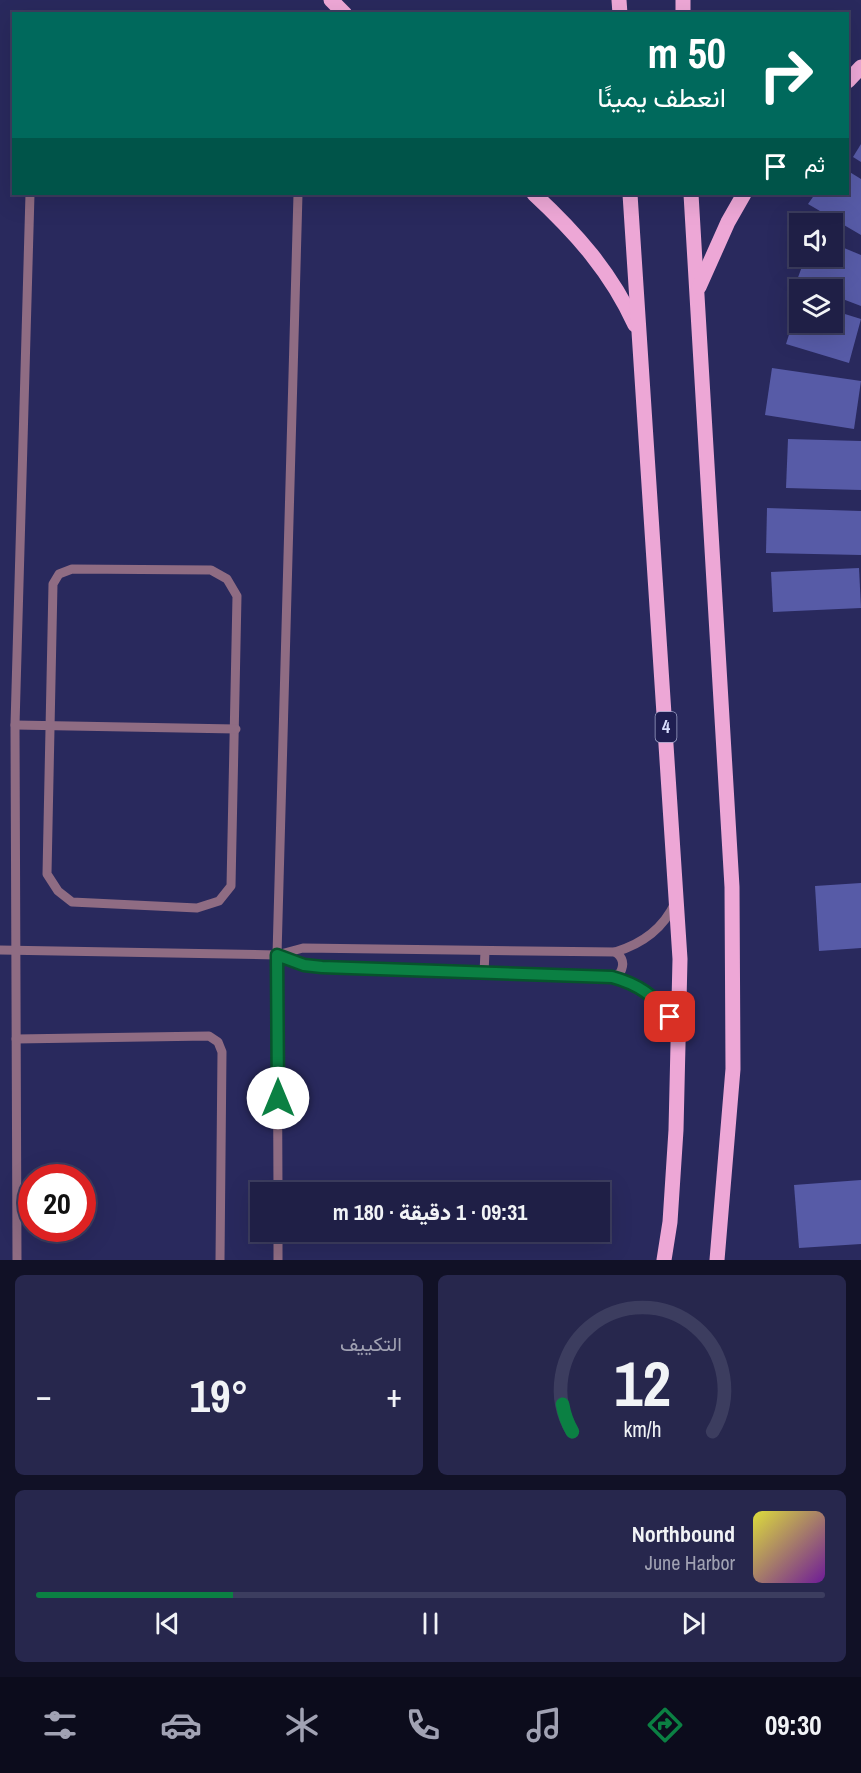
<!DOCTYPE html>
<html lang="ar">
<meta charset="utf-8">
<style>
:root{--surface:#1f1f46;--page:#27274d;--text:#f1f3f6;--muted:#a1a2b3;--line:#3c3d5f;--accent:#0b8043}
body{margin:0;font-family:"Archivo Narrow",Vazirmatn,sans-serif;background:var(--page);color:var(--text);direction:rtl;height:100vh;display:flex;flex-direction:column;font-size:22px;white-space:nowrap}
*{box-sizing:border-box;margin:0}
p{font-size:20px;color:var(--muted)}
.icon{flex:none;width:33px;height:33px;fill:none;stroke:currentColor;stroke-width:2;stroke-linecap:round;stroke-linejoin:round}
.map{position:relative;height:1260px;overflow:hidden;direction:ltr}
.drawer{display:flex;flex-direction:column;gap:15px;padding:15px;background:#111126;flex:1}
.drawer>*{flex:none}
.hud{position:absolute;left:12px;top:12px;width:837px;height:183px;border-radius:0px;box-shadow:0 6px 24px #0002,0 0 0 2px var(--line);direction:rtl;background:#00695c;color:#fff;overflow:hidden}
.controls{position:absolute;left:789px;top:213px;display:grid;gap:12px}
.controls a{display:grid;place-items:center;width:54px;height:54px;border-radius:0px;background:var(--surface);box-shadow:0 6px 24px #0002,0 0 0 2px var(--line);font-size:30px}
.speed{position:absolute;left:18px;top:1164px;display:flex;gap:12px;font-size:30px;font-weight:700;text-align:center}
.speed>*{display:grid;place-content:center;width:78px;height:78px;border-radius:50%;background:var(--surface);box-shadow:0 6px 24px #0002,0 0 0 2px var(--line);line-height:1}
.speed .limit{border:9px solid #d22;background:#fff;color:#111}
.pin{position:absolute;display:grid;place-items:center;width:51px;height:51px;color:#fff;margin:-26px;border-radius:12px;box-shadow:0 3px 9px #0006}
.me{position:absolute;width:66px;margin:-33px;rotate:0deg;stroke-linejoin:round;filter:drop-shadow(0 0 4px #0008)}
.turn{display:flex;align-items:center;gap:21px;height:126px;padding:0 24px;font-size:27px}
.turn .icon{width:78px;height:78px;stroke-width:2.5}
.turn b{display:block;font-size:42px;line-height:51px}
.then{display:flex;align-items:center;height:57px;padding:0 24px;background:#0003;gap:12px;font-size:22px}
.big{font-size:45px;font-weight:800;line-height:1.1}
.drawer .tile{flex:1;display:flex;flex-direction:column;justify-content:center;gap:9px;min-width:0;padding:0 21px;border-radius:9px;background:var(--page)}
.drawer .dial{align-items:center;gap:0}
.dial svg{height:156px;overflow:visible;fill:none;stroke:var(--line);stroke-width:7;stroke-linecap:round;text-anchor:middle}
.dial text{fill:var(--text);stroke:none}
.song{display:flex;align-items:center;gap:18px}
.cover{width:72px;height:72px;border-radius:9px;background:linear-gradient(135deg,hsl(60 70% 55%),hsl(280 70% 35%))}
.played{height:6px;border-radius:3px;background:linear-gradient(90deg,var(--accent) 25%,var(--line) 25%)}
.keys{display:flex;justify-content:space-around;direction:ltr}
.heat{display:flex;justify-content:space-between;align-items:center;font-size:33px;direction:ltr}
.drawer .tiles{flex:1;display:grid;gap:15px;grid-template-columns:1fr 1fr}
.tile:last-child{grid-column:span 2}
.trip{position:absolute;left:250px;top:1182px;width:360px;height:60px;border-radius:0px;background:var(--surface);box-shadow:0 6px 24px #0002,0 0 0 2px var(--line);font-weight:800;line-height:60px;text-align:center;direction:rtl}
.tab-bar{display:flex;height:96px;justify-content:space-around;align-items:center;background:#0c0c1c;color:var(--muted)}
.tab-bar .icon{width:42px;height:42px}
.tab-bar .on{color:var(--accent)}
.tab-bar b{font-size:27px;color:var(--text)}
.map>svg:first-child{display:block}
.building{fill:#575ba7}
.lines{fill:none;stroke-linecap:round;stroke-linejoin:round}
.lane{stroke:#8f6c83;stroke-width:9}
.primary{stroke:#eda7d6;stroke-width:15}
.route-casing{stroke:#07532c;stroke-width:15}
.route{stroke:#0b8043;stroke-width:10}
.labels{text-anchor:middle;stroke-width:6;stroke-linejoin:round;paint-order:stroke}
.shield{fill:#1f1e51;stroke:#a0a4c9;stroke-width:1.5}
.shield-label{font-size:18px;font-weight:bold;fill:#d8ddfd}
</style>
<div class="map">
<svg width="861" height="1260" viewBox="0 0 861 1260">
<rect width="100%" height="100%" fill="#29295d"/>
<g class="building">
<polygon points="861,144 861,162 853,157"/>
<polygon points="848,171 861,179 861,235 808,204 815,194 848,194"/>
<polygon points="832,243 861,255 861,306 832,295 832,290 819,290 797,280 806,256 832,256"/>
<polygon points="799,303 800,322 832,322 832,310 861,319 849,363 786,344"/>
<polygon points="772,368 861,381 854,429 765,415"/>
<polygon points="788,439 861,441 861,490 786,488"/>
<polygon points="767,508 861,511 861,555 766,553"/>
<polygon points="859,568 861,608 773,612 771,572"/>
<polygon points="861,883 861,948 819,951 815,886"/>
<polygon points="861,1180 861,1244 799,1248 794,1185"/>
</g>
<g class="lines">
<g class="lane">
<polygon points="72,569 211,570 227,579 237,596 231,886 219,901 197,908 72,902 58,891 47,874 53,584 59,574"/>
<polyline points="15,725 236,729"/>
<path d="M 0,950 L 277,955 L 303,948 L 615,952 C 642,944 663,929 675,903"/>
<path d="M 277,955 L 304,965 L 322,967 L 612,977 C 644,986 660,1003 678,1029"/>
<polyline points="484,973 485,951"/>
<path d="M 612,977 L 620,973 C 625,964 623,957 615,952"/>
<polyline points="16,1039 209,1036 218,1042 222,1052 220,1260"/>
<polyline points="278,1192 277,955 298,194"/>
<polyline points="278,1232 278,1260"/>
<polyline points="17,1260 15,725 30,194"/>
</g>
<g class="primary">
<polyline points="331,0 345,14"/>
<polyline points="619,0 620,14"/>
<polyline points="683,0 683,14"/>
<polyline points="848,81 861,67"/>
<path d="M 534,194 C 576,233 611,272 635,325"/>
<polyline points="630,194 680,959 676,1130 670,1222 664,1260"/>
<polyline points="691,194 732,887 733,1069 717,1260"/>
<polyline points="699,287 728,222 744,194"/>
</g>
</g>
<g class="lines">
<g class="route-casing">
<path id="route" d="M 278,1098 L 277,955 L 304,965 L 322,967 L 612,977 C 638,984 655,996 670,1017"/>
</g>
<use href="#route" class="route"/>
</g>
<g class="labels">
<rect class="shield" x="655.5" y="712" width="21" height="30" rx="4.5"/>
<g class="shield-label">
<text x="666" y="733">4</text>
</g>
</g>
</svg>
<div class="controls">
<a><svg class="icon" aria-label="sound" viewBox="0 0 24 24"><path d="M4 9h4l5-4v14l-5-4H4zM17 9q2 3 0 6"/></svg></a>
<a><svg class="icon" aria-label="layers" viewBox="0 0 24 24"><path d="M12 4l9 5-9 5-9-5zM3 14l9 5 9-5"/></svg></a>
</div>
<div class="speed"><div class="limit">20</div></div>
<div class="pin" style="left:670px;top:1017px;background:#d93025"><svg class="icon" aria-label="arrive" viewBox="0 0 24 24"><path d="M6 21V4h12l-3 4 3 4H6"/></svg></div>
<svg class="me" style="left:278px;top:1098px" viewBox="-20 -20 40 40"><circle r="19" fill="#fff"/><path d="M0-13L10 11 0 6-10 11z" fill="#0b8043"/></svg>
<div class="trip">09:31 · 1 دقيقة · 180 m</div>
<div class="hud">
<div class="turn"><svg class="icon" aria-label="right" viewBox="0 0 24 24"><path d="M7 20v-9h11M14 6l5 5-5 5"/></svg><div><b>50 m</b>انعطف يمينًا</div></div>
<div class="then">ثم<svg class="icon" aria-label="arrive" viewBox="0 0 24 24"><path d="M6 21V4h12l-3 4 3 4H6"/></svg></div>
</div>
</div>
<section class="drawer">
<div class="tiles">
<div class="tile dial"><svg viewBox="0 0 100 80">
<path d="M14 69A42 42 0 1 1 86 69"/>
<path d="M14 69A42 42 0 0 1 9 55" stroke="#0b8043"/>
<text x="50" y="56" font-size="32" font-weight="700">12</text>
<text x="50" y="72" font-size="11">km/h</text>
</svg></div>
<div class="tile"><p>التكييف</p>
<div class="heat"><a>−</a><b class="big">19°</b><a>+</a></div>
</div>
<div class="tile">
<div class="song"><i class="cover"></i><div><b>Northbound</b><p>June Harbor</p></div></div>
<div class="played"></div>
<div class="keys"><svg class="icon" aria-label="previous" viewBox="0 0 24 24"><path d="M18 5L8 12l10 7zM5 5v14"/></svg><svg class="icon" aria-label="pause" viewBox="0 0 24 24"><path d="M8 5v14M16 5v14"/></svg><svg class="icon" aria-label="next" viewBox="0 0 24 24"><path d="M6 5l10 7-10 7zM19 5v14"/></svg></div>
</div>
</div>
</section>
<nav class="tab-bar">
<b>09:30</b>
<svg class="icon on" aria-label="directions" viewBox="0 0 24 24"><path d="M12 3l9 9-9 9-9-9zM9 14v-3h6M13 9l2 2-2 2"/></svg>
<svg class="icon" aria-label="music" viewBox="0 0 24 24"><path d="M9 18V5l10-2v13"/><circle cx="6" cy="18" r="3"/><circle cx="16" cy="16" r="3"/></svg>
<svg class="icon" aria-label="phone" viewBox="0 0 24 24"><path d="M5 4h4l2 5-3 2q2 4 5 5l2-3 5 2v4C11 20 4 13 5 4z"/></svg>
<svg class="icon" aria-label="climate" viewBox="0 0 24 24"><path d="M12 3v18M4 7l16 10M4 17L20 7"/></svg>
<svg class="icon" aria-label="car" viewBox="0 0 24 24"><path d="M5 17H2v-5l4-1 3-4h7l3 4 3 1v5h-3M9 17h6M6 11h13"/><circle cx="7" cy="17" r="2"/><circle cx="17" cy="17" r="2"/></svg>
<svg class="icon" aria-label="filters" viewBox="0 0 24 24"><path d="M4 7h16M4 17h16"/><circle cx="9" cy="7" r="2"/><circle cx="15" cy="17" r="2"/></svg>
</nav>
